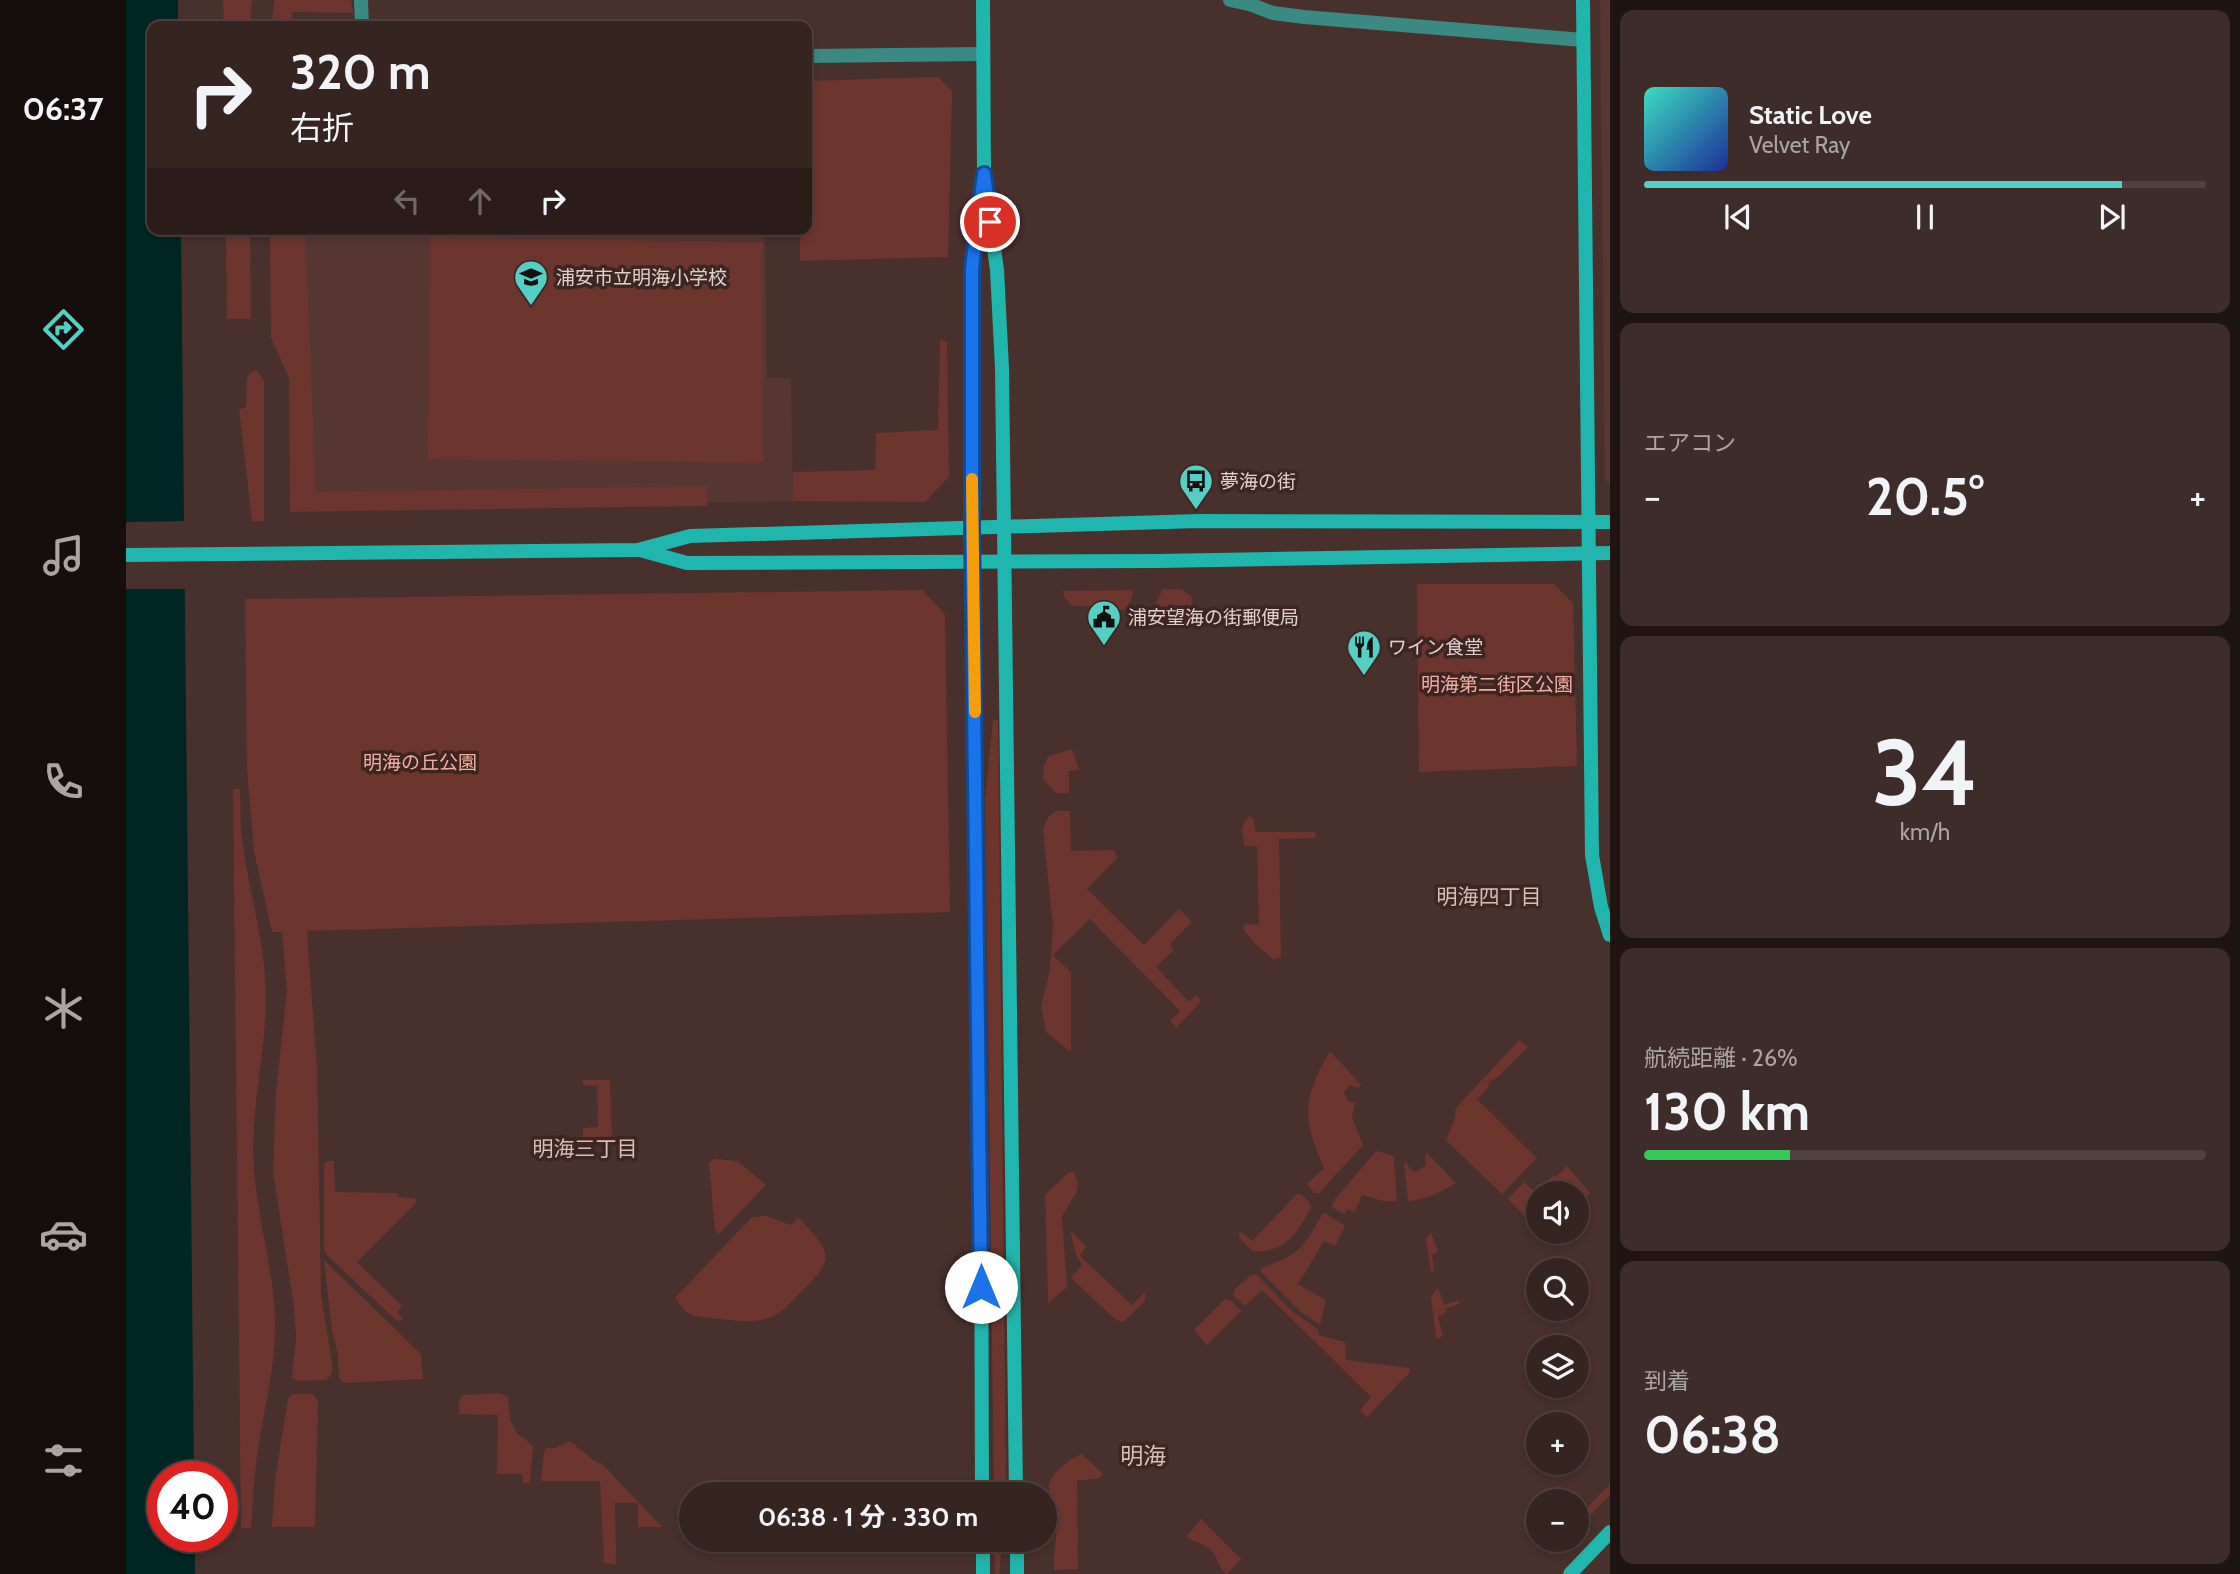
<!DOCTYPE html>
<html lang="ja">
<meta charset="utf-8">
<style>
:root{--surface:#362421;--page:#3d2c2a;--text:#f1f3f6;--muted:#aaa4a5;--line:#50413f;--accent:#55cec4}
body{margin:0;font-family:Cabin,"Noto Sans JP",sans-serif;background:var(--page);color:var(--text);height:100vh;display:flex;flex-direction:column;font-size:26px;white-space:nowrap}
*{box-sizing:border-box;margin:0}
p{font-size:23px;color:var(--muted)}
.icon{flex:none;width:38px;height:38px;fill:none;stroke:currentColor;stroke-width:2;stroke-linecap:round;stroke-linejoin:round}
.map{position:relative;flex:1;overflow:hidden}
.panel{display:flex;flex-direction:column;gap:10px;padding:10px;background:#1e1412;width:630px}
.panel>*{flex:none}
.top-card{position:absolute;left:21px;top:21px;width:665px;height:214px;border-radius:14px;box-shadow:0 4px 10px #0003,0 0 0 2px var(--line);background:#362421;color:var(--text);overflow:hidden}
.fabs{position:absolute;left:1400px;top:1181px;display:grid;gap:14px}
.fabs a{display:grid;place-items:center;width:63px;height:63px;border-radius:50%;background:var(--surface);box-shadow:0 4px 10px #0003,0 0 0 2px var(--line);font-size:35px}
.speed{position:absolute;left:21px;top:1461px;display:flex;gap:14px;font-size:35px;font-weight:700;text-align:center}
.speed>*{display:grid;place-content:center;width:91px;height:91px;border-radius:50%;background:var(--surface);box-shadow:0 4px 10px #0003,0 0 0 2px var(--line);line-height:1}
.speed .limit{border:10px solid #d22;background:#fff;color:#111}
.pin{position:absolute;display:grid;place-items:center;width:60px;height:60px;color:#fff;margin:-30px;border:4px solid #fff;border-radius:50%;box-shadow:0 2px 7px #0007}
.me{position:absolute;width:77px;margin:-38px;rotate:0deg;stroke-linejoin:round;filter:drop-shadow(0 0 5px #0008)}
.turn{display:flex;align-items:center;gap:24px;height:147px;padding:0 28px;font-size:32px}
.turn .icon{width:91px;height:91px;stroke-width:2.5}
.turn b{display:block;font-size:49px;line-height:60px}
.lanes{display:flex;align-items:center;height:66px;padding:0 28px;background:#0003;justify-content:center;gap:35px;direction:ltr}
.lanes .off{opacity:.35}
.big{font-size:52px;font-weight:700;line-height:1.1}
.panel .widget{flex:1;display:flex;flex-direction:column;justify-content:center;gap:10px;min-width:0;padding:0 24px;border-radius:14px;background:var(--page)}
.panel .dial{align-items:center;gap:0}
.dial b{font-size:91px;line-height:1}
.song{display:flex;align-items:center;gap:21px}
.cover{width:84px;height:84px;border-radius:10px;background:linear-gradient(135deg,hsl(170 70% 55%),hsl(230 70% 35%))}
.played{height:7px;border-radius:4px;background:linear-gradient(90deg,var(--accent) 85%,var(--line) 85%)}
.keys{display:flex;justify-content:space-around;direction:ltr}
.heat{display:flex;justify-content:space-between;align-items:center;font-size:38px;direction:ltr}
.charge{height:10px;border-radius:5px;background:linear-gradient(90deg,#34c759 26%,var(--line) 0)}
.trip{position:absolute;left:553px;top:1482px;width:378px;height:70px;border-radius:35px;background:var(--surface);box-shadow:0 4px 10px #0003,0 0 0 2px var(--line);font-weight:700;line-height:70px;text-align:center}
main{display:flex;flex:1;min-height:0}
.tab-bar{display:flex;flex-direction:column;width:126px;justify-content:space-around;align-items:center;background:#160e0d;color:var(--muted)}
.tab-bar .icon{width:49px;height:49px}
.tab-bar .on{color:var(--accent)}
.tab-bar b{font-size:32px;color:var(--text)}
.map>svg:first-child{display:block}
.built{fill:#563731}
.green{fill:#6c362e}
.water{fill:#002623}
.pier{fill:#48302c}
.lines{fill:none;stroke-linecap:round;stroke-linejoin:round}
.street{stroke:#3b8983;stroke-width:14}
.secondary{stroke:#21b6ad;stroke-width:14}
.route-casing{stroke:#114b97;stroke-width:18}
.route{stroke:#1a73e8;stroke-width:12}
.slow{stroke:#f59e0b;stroke-width:12}
.labels{text-anchor:middle;stroke-width:7;stroke-linejoin:round;paint-order:stroke}
.poi-label{font-size:19px;fill:#e0d0cd;stroke:#3d2622;text-anchor:start}
.park-label{font-size:19px;fill:#f5afa2;stroke:#3d2622}
.neighbourhood-label{font-size:21px;fill:#dbbdb7;stroke:#3d2622}
.quarter-label{font-size:23px;fill:#dbbdb7;stroke:#3d2622}
</style>
<main>
<nav class="tab-bar">
<b>06:37</b>
<svg class="icon on" aria-label="directions" viewBox="0 0 24 24"><path d="M12 3l9 9-9 9-9-9zM9 14v-3h6M13 9l2 2-2 2"/></svg>
<svg class="icon" aria-label="music" viewBox="0 0 24 24"><path d="M9 18V5l10-2v13"/><circle cx="6" cy="18" r="3"/><circle cx="16" cy="16" r="3"/></svg>
<svg class="icon" aria-label="phone" viewBox="0 0 24 24"><path d="M5 4h4l2 5-3 2q2 4 5 5l2-3 5 2v4C11 20 4 13 5 4z"/></svg>
<svg class="icon" aria-label="climate" viewBox="0 0 24 24"><path d="M12 3v18M4 7l16 10M4 17L20 7"/></svg>
<svg class="icon" aria-label="car" viewBox="0 0 24 24"><path d="M5 17H2v-5l4-1 3-4h7l3 4 3 1v5h-3M9 17h6M6 11h13"/><circle cx="7" cy="17" r="2"/><circle cx="17" cy="17" r="2"/></svg>
<svg class="icon" aria-label="filters" viewBox="0 0 24 24"><path d="M4 7h16M4 17h16"/><circle cx="9" cy="7" r="2"/><circle cx="15" cy="17" r="2"/></svg>
</nav>
<div class="map">
<svg width="1484" height="1574" viewBox="0 0 1484 1574">
<rect width="100%" height="100%" fill="#48302c"/>
<g class="built">
<polygon points="1474,0 1484,0 1484,485 1479,480"/>
<polygon points="168,229 527,229 527,236 639,236 641,378 665,378 667,501 172,510"/>
</g>
<g class="green">
<polygon points="97,0 126,0 124,26 98,26"/>
<polygon points="148,0 225,0 227,13 166,12 166,26 146,26"/>
<polygon points="812,77 826,91 822,257 674,261 674,229 681,229 681,81"/>
<polygon points="100,229 124,229 125,319 101,319"/>
<polygon points="144,229 179,229 190,492 580,486 582,506 164,512 163,378 145,338"/>
<polygon points="304,237 636,242 637,463 302,459"/>
<polygon points="814,340 821,342 823,477 799,502 667,501 667,472 749,470 750,433 812,430"/>
<polygon points="130,370 138,380 138,521 126,521 113,409 120,407 121,377 125,372"/>
<polygon points="1291,584 1428,584 1447,603 1451,766 1293,772"/>
<polygon points="1036,589 1055,589 1066,597 1065,606 1047,614 1033,614 1030,611 1030,604"/>
<polygon points="796,590 819,614 824,912 181,931 191,1069 195,1295 206,1362 206,1373 200,1380 173,1381 166,1378 170,1336 168,1307 147,1172 150,1092 161,991 156,932 146,932 128,851 121,769 119,599"/>
<polygon points="1006,590 1007,595 1000,610 981,608 977,606 947,606 938,597 937,591"/>
<polygon points="867,720 872,720 880,1494 868,1494 859,800"/>
<polygon points="946,749 953,770 943,771 943,793 930,793 917,779 918,765 923,756"/>
<path d="M 107,789 L 114,789 C 115,803 114,817 115,831 C 120,880 136,928 139,977 C 144,1033 127,1093 127,1151 C 128,1208 147,1262 149,1319 C 150,1364 139,1405 132,1449 C 128,1475 127,1502 125,1528 L 115,1528 Z"/>
<polygon points="930,811 944,811 945,851 988,850 991,858 961,889 1018,945 1053,909 1066,922 1044,944 1048,950 1030,967 1063,1002 1070,995 1074,999 1073,1004 1050,1028 1044,1021 1054,1011 964,919 927,955 945,972 945,1052 920,1032 915,1006 924,969 927,926 917,829 922,817"/>
<polygon points="1123,816 1127,818 1130,832 1189,832 1189,838 1153,839 1155,957 1148,960 1127,942 1117,928 1120,924 1133,925 1131,846 1118,846 1116,828"/>
<polygon points="1393,1040 1402,1047 1372,1077 1363,1082 1362,1088 1351,1099 1411,1158 1376,1194 1320,1140 1328,1121 1330,1108"/>
<path d="M 1204,1051 L 1235,1085 L 1233,1088 L 1224,1085 L 1218,1092 L 1222,1101 L 1229,1103 L 1226,1117 L 1237,1145 L 1193,1193 L 1188,1193 L 1181,1184 L 1198,1168 C 1176,1117 1176,1100 1204,1051 Z"/>
<polygon points="457,1080 484,1080 486,1140 457,1138 457,1128 472,1127 471,1086 457,1085"/>
<polygon points="1250,1151 1268,1156 1271,1201 1258,1201 1236,1195 1229,1212 1221,1209 1219,1214 1207,1208 1206,1203"/>
<path d="M 1301,1153 L 1330,1183 C 1314,1192 1300,1200 1282,1201 L 1278,1163 L 1281,1163 L 1284,1169 L 1290,1172 L 1300,1165 L 1299,1156 Z"/>
<polygon points="588,1159 612,1161 640,1185 593,1234 589,1230 583,1163"/>
<polygon points="201,1161 208,1161 209,1192 271,1193 272,1197 290,1199 291,1202 231,1262 276,1306 271,1312 277,1318 274,1321 270,1320 201,1255 198,1249 198,1164"/>
<polygon points="1441,1166 1464,1193 1451,1206 1451,1194 1424,1193 1416,1186 1427,1175 1430,1177"/>
<polygon points="943,1172 948,1172 952,1184 950,1193 936,1216 941,1287 922,1303 919,1195"/>
<polygon points="1398,1182 1412,1196 1412,1229 1382,1199"/>
<path d="M 1171,1194 L 1175,1194 L 1184,1203 L 1185,1208 C 1171,1232 1160,1254 1126,1251 L 1113,1237 L 1113,1232 L 1117,1233 L 1126,1241 Z"/>
<path d="M 1199,1213 L 1219,1226 L 1209,1246 L 1198,1241 L 1172,1284 L 1200,1300 L 1194,1325 L 1175,1312 L 1135,1272 L 1135,1269 C 1144,1264 1152,1262 1161,1257 C 1179,1248 1186,1232 1196,1214 Z"/>
<path d="M 640,1216 L 665,1225 L 672,1217 C 707,1254 710,1258 673,1294 C 664,1303 655,1314 643,1318 C 624,1325 588,1318 568,1316 L 559,1311 L 549,1298 L 626,1217 Z"/>
<polygon points="944,1230 960,1246 954,1256 1006,1305 1019,1292 1019,1301 997,1322 990,1320 945,1278 956,1265 950,1255"/>
<polygon points="1305,1232 1312,1252 1306,1255 1308,1271 1305,1271 1300,1239"/>
<polygon points="198,1260 295,1354 297,1379 218,1383 213,1378 212,1354 206,1330"/>
<polygon points="1130,1274 1167,1312 1193,1330 1192,1335 1219,1342 1220,1360 1283,1368 1284,1372 1241,1417 1234,1410 1245,1397 1136,1290 1119,1306 1108,1296 1108,1290 1125,1275"/>
<polygon points="1312,1288 1318,1305 1333,1300 1334,1303 1319,1309 1320,1312 1312,1317 1317,1336 1310,1339 1305,1297"/>
<polygon points="1099,1299 1104,1300 1115,1311 1081,1345 1070,1333 1069,1329"/>
<polygon points="374,1393 382,1398 384,1420 391,1433 407,1446 404,1483 397,1483 396,1474 371,1474 372,1415 333,1414 333,1401 337,1395"/>
<polygon points="166,1394 187,1394 192,1401 189,1527 146,1527 149,1479 162,1399"/>
<polygon points="444,1441 471,1463 475,1463 536,1527 512,1527 512,1503 489,1503 490,1564 478,1563 474,1481 415,1481 418,1452 421,1448 429,1448"/>
<path d="M 956,1454 L 977,1474 L 972,1479 L 951,1480 L 952,1569 L 928,1570 C 927,1551 933,1533 929,1514 C 928,1505 920,1491 924,1482 C 928,1471 947,1456 956,1454 Z"/>
<polygon points="1484,1484 1484,1495 1451,1528 1451,1518"/>
<path d="M 1075,1519 L 1115,1559 L 1101,1574 C 1089,1566 1093,1554 1081,1547 C 1074,1542 1068,1543 1061,1536 Z"/>
<polygon points="868,1540 877,1540 873,1574 869,1574"/>
<polygon points="1413,1540 1439,1540 1425,1555 1413,1543"/>
</g>
<polygon class="water" points="0,0 52,0 52,26 26,26 26,229 55,229 68,1477 37,1477 37,1536 69,1537 69,1574 0,1574"/>
<polygon class="pier" points="63,521 64,589 0,589 0,522"/>
<g class="lines">
<g class="street">
<polyline points="235,0 236,26"/>
<polyline points="1104,0 1123,4 1147,13 1178,17 1457,40"/>
<polyline points="681,56 857,54"/>
</g>
<g class="secondary">
<polyline points="1457,0 1466,855 1475,907 1484,935"/>
<polyline points="860,191 871,270 876,368 890,1494"/>
<polyline points="514,550 561,563 1032,561 1484,553"/>
<polyline points="0,555 512,550 564,536 1073,521 1484,522"/>
<polyline points="856,1494 855,1157 846,528 846,268 858,174 857,0"/>
<polyline points="857,1540 857,1574"/>
<polyline points="891,1540 891,1574"/>
<polyline points="1444,1574 1484,1532"/>
</g>
</g>
<g class="lines">
<g class="route-casing">
<polyline id="route" points="855,1287 846,528 846,268 858,174 864,222"/>
</g>
<use href="#route" class="route"/>
<polyline class="slow" points="846,479 849,712"/>
</g>
<defs>
<g id="school-pin" transform="scale(1.75)"><path d="M0 17L-7.5 6A9.5 9.5 0 1 1 7.5 6Z" fill="#55cec4" stroke="#3d2622"/><path d="M0-5L7-2L0 1L-7-2ZM-4 1L0 2.5L4 1V4Q0 6-4 4Z" fill="#111"/></g>
<g id="bus-pin" transform="scale(1.75)"><path d="M0 17L-7.5 6A9.5 9.5 0 1 1 7.5 6Z" fill="#55cec4" stroke="#3d2622"/><path d="M-5-6H5V4H4V6H2V4H-2V6H-4V4H-5ZM-3.5-4V0h7V-4ZM-3.5 1.2v1.5H-2V1.2ZM2 1.2v1.5H3.5V1.2Z" fill="#111"/></g>
<g id="civic-pin" transform="scale(1.75)"><path d="M0 17L-7.5 6A9.5 9.5 0 1 1 7.5 6Z" fill="#55cec4" stroke="#3d2622"/><path d="M-.6-6.5H3V-4.5H.6V-3L4-1V1h2V6H-6V1h2V-1L-.6-3ZM-1.2 2.5V6h2.4V2.5Z" fill="#111"/></g>
<g id="restaurant-pin" transform="scale(1.75)"><path d="M0 17L-7.5 6A9.5 9.5 0 1 1 7.5 6Z" fill="#55cec4" stroke="#3d2622"/><path d="M-5-6h1v4h1v-4h1v4h1v-4h1v5L-1.5 .5V6h-2V.5L-5-1ZM5-6V6H3V1.5H1.5Q1.5-4 5-6Z" fill="#111"/></g>
</defs>
<g fill-rule="evenodd">
<use href="#school-pin" x="405" y="277"/>
<use href="#bus-pin" x="1070" y="481"/>
<use href="#civic-pin" x="978" y="617"/>
<use href="#restaurant-pin" x="1238" y="647"/>
</g>
<g class="labels">
<g class="poi-label">
<text x="430" y="284">浦安市立明海小学校</text>
<text x="1094" y="488">夢海の街</text>
<text x="1002" y="624">浦安望海の街郵便局</text>
<text x="1262" y="654">ワイン食堂</text>
</g>
<g class="park-label">
<text x="1371" y="691">明海第二街区公園</text>
<text x="294" y="769">明海の丘公園</text>
</g>
<g class="neighbourhood-label">
<text x="1363" y="904">明海四丁目</text>
<text x="459" y="1156">明海三丁目</text>
</g>
<g class="quarter-label">
<text x="1017" y="1464">明海</text>
</g>
</g>
</svg>
<div class="fabs">
<a><svg class="icon" aria-label="sound" viewBox="0 0 24 24"><path d="M4 9h4l5-4v14l-5-4H4zM17 9q2 3 0 6"/></svg></a>
<a><svg class="icon" aria-label="search" viewBox="0 0 24 24"><circle cx="10" cy="10" r="6"/><path d="M15 15l6 6"/></svg></a>
<a><svg class="icon" aria-label="layers" viewBox="0 0 24 24"><path d="M12 4l9 5-9 5-9-5zM3 14l9 5 9-5"/></svg></a>
<a>+</a>
<a>−</a>
</div>
<div class="speed"><div class="limit">40</div></div>
<div class="pin" style="left:864px;top:222px;background:#d93025"><svg class="icon" aria-label="arrive" viewBox="0 0 24 24"><path d="M6 21V4h12l-3 4 3 4H6"/></svg></div>
<svg class="me" style="left:855px;top:1287px" viewBox="-20 -20 40 40"><circle r="19" fill="#fff"/><path d="M0-13L10 11 0 6-10 11z" fill="#1a73e8"/></svg>
<div class="trip">06:38 · 1 分 · 330 m</div>
<div class="top-card">
<div class="turn"><svg class="icon" aria-label="right" viewBox="0 0 24 24"><path d="M7 20v-9h11M14 6l5 5-5 5"/></svg><div><b>320 m</b>右折</div></div>
<div class="lanes"><svg class="icon off" aria-label="left" viewBox="0 0 24 24"><path d="M17 20v-9H6M10 6l-5 5 5 5"/></svg><svg class="icon off" aria-label="ahead" viewBox="0 0 24 24"><path d="M12 20V5M6 11l6-6 6 6"/></svg><svg class="icon" aria-label="right" viewBox="0 0 24 24"><path d="M7 20v-9h11M14 6l5 5-5 5"/></svg></div>
</div>
</div>
<section class="panel">
<div class="widget">
<div class="song"><i class="cover"></i><div><b>Static Love</b><p>Velvet Ray</p></div></div>
<div class="played"></div>
<div class="keys"><svg class="icon" aria-label="previous" viewBox="0 0 24 24"><path d="M18 5L8 12l10 7zM5 5v14"/></svg><svg class="icon" aria-label="pause" viewBox="0 0 24 24"><path d="M8 5v14M16 5v14"/></svg><svg class="icon" aria-label="next" viewBox="0 0 24 24"><path d="M6 5l10 7-10 7zM19 5v14"/></svg></div>
</div>
<div class="widget"><p>エアコン</p>
<div class="heat"><a>−</a><b class="big">20.5°</b><a>+</a></div>
</div>
<div class="widget dial"><b>34</b><p>km/h</p></div>
<div class="widget"><p>航続距離 · 26%</p><b class="big">130 km</b><div class="charge"></div></div>
<div class="widget"><p>到着</p><b class="big">06:38</b></div>
</section>
</main>
